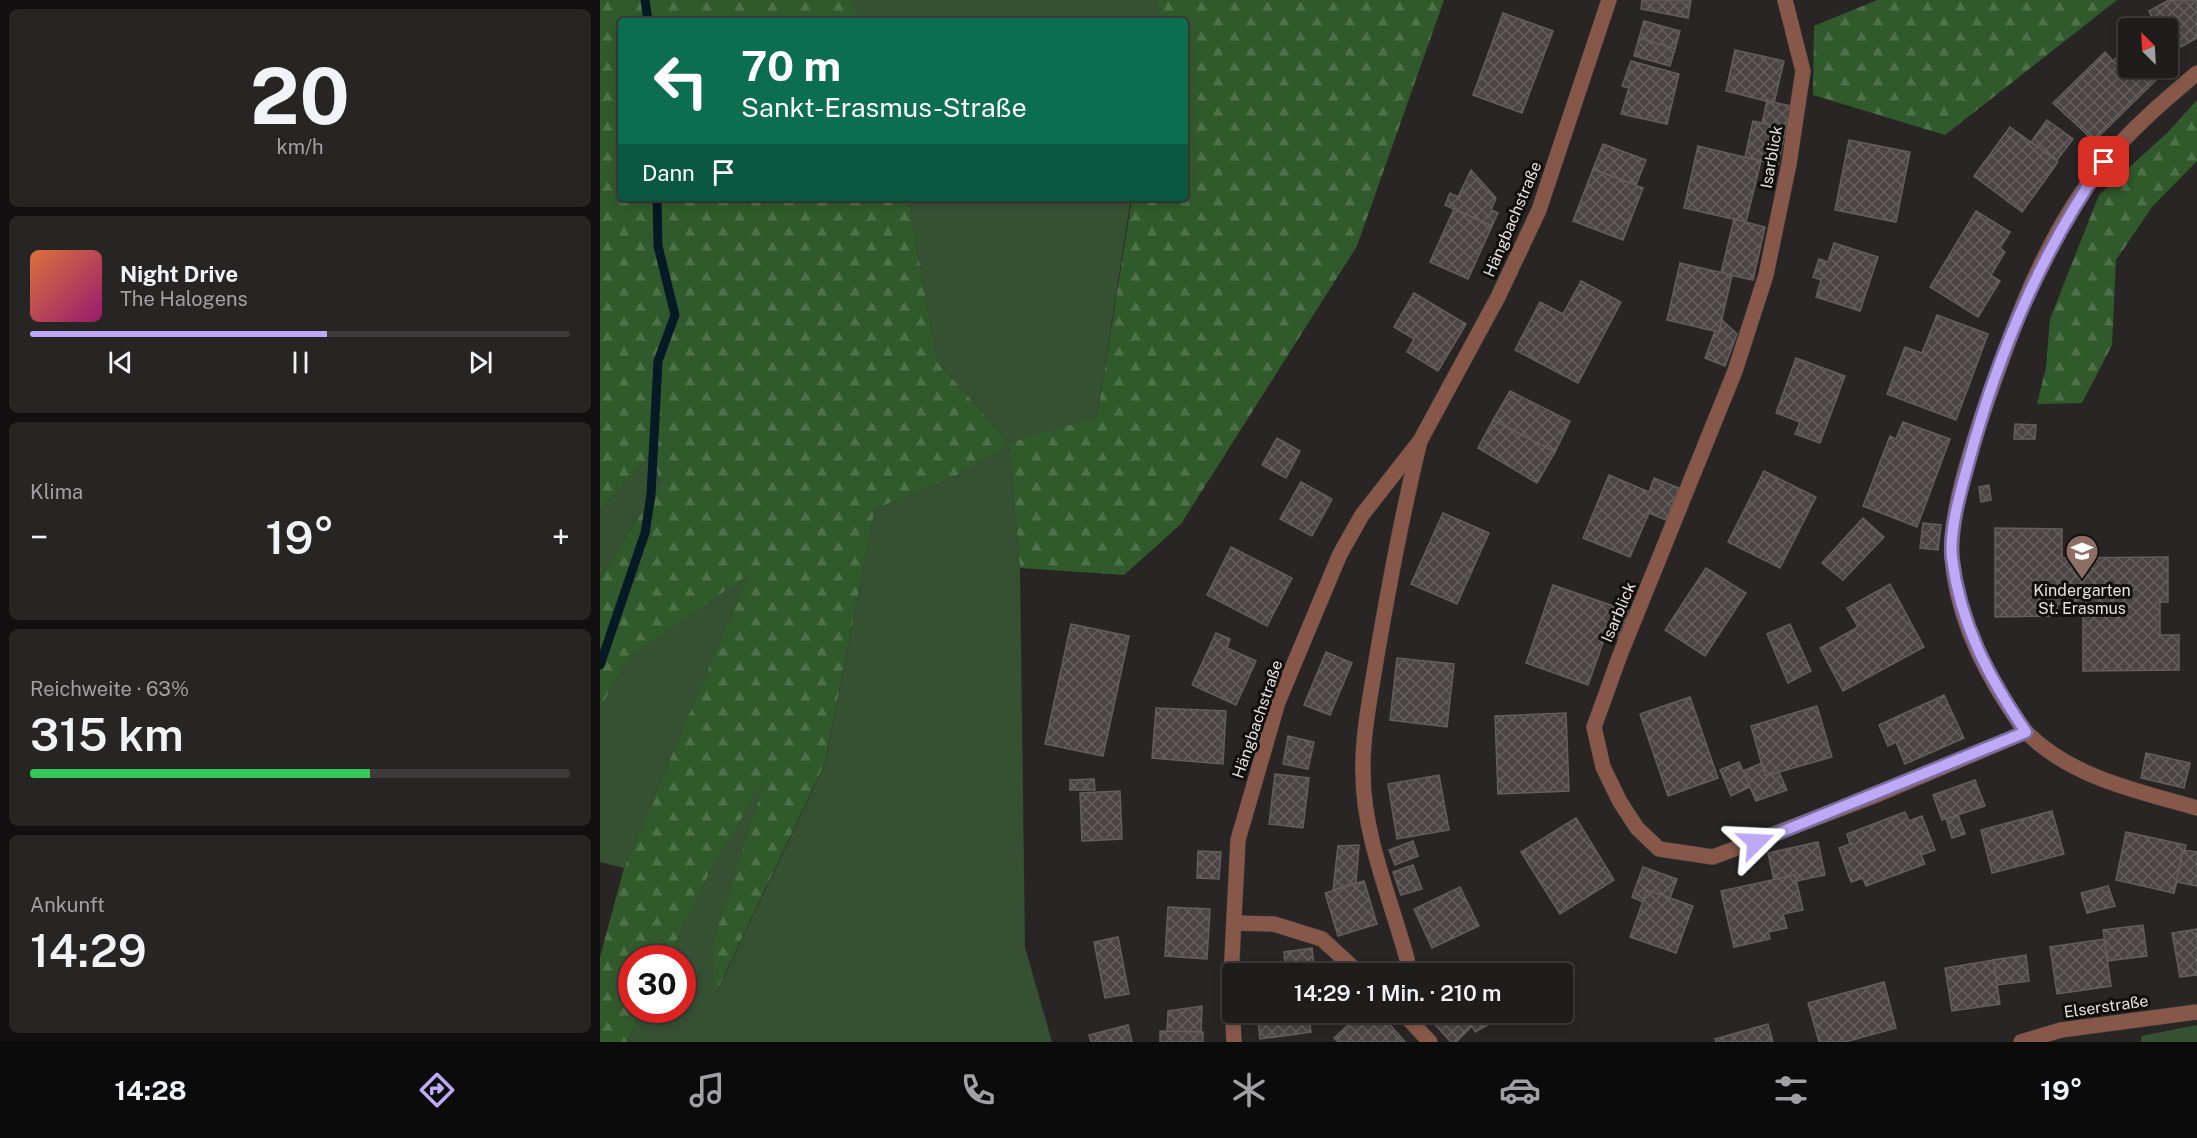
<!DOCTYPE html>
<html lang="de">
<meta charset="utf-8">
<style>
:root{--surface:#1f1c1b;--page:#272524;--text:#f1f3f6;--muted:#a1a1a3;--line:#3c3a3a;--accent:#bda9f5}
body{margin:0;font-family:"Public Sans",sans-serif;background:var(--page);color:var(--text);height:100vh;display:flex;flex-direction:column;font-size:22px;white-space:nowrap}
*{box-sizing:border-box;margin:0}
p{font-size:20px;color:var(--muted)}
.icon{flex:none;width:33px;height:33px;fill:none;stroke:currentColor;stroke-width:2;stroke-linecap:round;stroke-linejoin:round}
.map{position:relative;flex:1;overflow:hidden}
.drawer{display:flex;flex-direction:column;gap:9px;padding:9px;background:#110f0f;width:600px}
.drawer>*{flex:none}
.top-card{position:absolute;left:18px;top:18px;width:570px;height:183px;border-radius:6px;box-shadow:0 3px 9px #0003,0 0 0 2px var(--line);background:#0b6e4f;color:#fff;overflow:hidden}
.needle{width:39px;rotate:336deg}
.tools{position:absolute;left:1518px;top:18px;display:grid;gap:12px}
.tools a{display:grid;place-items:center;width:60px;height:60px;border-radius:6px;background:var(--surface);box-shadow:0 3px 9px #0003,0 0 0 2px var(--line);font-size:30px}
.speed{position:absolute;left:18px;top:945px;display:flex;gap:12px;font-size:30px;font-weight:700;text-align:center}
.speed>*{display:grid;place-content:center;width:78px;height:78px;border-radius:50%;background:var(--surface);box-shadow:0 3px 9px #0003,0 0 0 2px var(--line);line-height:1}
.speed .limit{border:9px solid #d22;background:#fff;color:#111}
.pin{position:absolute;display:grid;place-items:center;width:51px;height:51px;color:#fff;margin:-26px;border-radius:12px;box-shadow:0 3px 9px #0006}
.me{position:absolute;width:66px;margin:-33px;rotate:69deg;stroke-linejoin:round;filter:drop-shadow(0 0 4px #0008)}
.turn{display:flex;align-items:center;gap:21px;height:126px;padding:0 24px;font-size:27px}
.turn .icon{width:78px;height:78px;stroke-width:2.5}
.turn b{display:block;font-size:42px;line-height:51px}
.then{display:flex;align-items:center;height:57px;padding:0 24px;background:#0003;gap:12px;font-size:22px}
.big{font-size:45px;font-weight:600;line-height:1.1}
.drawer .card{flex:1;display:flex;flex-direction:column;justify-content:center;gap:9px;min-width:0;padding:0 21px;border-radius:9px;background:var(--page)}
.drawer .dial{align-items:center;gap:0}
.dial b{font-size:78px;line-height:1}
.song{display:flex;align-items:center;gap:18px}
.cover{width:72px;height:72px;border-radius:9px;background:linear-gradient(135deg,hsl(20 70% 55%),hsl(320 70% 35%))}
.played{height:6px;border-radius:3px;background:linear-gradient(90deg,var(--accent) 55%,var(--line) 55%)}
.keys{display:flex;justify-content:space-around;direction:ltr}
.heat{display:flex;justify-content:space-between;align-items:center;font-size:33px;direction:ltr}
.charge{height:9px;border-radius:4px;background:linear-gradient(90deg,#34c759 63%,var(--line) 0)}
.trip{position:absolute;left:622px;top:963px;width:351px;height:60px;border-radius:6px;background:var(--surface);box-shadow:0 3px 9px #0003,0 0 0 2px var(--line);font-weight:600;line-height:60px;text-align:center}
.tab-bar{display:flex;height:96px;justify-content:space-around;align-items:center;background:#0c0b0b;color:var(--muted)}
.tab-bar .icon{width:42px;height:42px}
.tab-bar .current{color:var(--accent)}
.tab-bar b{font-size:27px;color:var(--text)}
main{display:flex;flex:1;min-height:0}
.map>svg:first-child{display:block}
.grass{fill:#365032}
.forest{fill:url(#forest-firs)}
.lines{fill:none;stroke-linecap:round;stroke-linejoin:round}
.stream{stroke:#051a25;stroke-width:9}
.building{fill:url(#building-cross-hatch);stroke:#635e5d;stroke-width:1.5}
.street-casing{stroke:#474342;stroke-width:16}
.street{stroke:#87584a;stroke-width:15}
.route-casing{stroke:#7b6e9f;stroke-width:15}
.route{stroke:#bda9f5;stroke-width:10}
.labels{text-anchor:middle;stroke-width:6;stroke-linejoin:round;paint-order:stroke}
.street-label{font-size:16px;fill:#e4e2e1;stroke:#110f0e}
.poi-label{font-size:16px;fill:#e4e2e1;stroke:#110f0e}
</style>
<main>
<section class="drawer">
<div class="card dial"><b>20</b><p>km/h</p></div>
<div class="card">
<div class="song"><i class="cover"></i><div><b>Night Drive</b><p>The Halogens</p></div></div>
<div class="played"></div>
<div class="keys"><svg class="icon" aria-label="previous" viewBox="0 0 24 24"><path d="M18 5L8 12l10 7zM5 5v14"/></svg><svg class="icon" aria-label="pause" viewBox="0 0 24 24"><path d="M8 5v14M16 5v14"/></svg><svg class="icon" aria-label="next" viewBox="0 0 24 24"><path d="M6 5l10 7-10 7zM19 5v14"/></svg></div>
</div>
<div class="card"><p>Klima</p>
<div class="heat"><a>−</a><b class="big">19°</b><a>+</a></div>
</div>
<div class="card"><p>Reichweite · 63%</p><b class="big">315 km</b><div class="charge"></div></div>
<div class="card"><p>Ankunft</p><b class="big">14:29</b></div>
</section>
<div class="map">
<svg width="1597" height="1042" viewBox="0 0 1597 1042">
<defs>
<pattern id="forest-firs" width="22" height="20" patternUnits="userSpaceOnUse" patternTransform="scale(1.5)"><rect width="22" height="20" fill="#315a2c"/><path d="M5 1l3.5 6h-7zM16 11l3.5 6h-7z" fill="#4f714a"/></pattern>
<pattern id="building-cross-hatch" width="8" height="8" patternUnits="userSpaceOnUse" patternTransform="scale(1.5)"><rect width="8" height="8" fill="#4a4544"/><path d="M0 0l8 8M0 8l8-8" fill="none" stroke="#64605f"/></pattern>
</defs>
<rect width="100%" height="100%" fill="#292524"/>
<g class="grass">
<polygon points="252,0 557,0 560,21 262,21"/>
<polygon points="308,198 531,198 497,417 409,444 420,568 425,947 452,1042 27,1042 43,1010 82,1010 82,958 68,958 111,870 169,771 112,945 116,994 225,764 275,509 358,475 409,443 337,361"/>
<polygon points="51,454 61,483 0,578 0,511"/>
<polygon points="149,573 24,868 0,862 0,708 29,657"/>
<polygon points="1597,1025 1597,1042 1541,1042 1541,1036"/>
</g>
<g class="forest">
<polygon points="0,0 252,0 262,21 21,21 21,198 308,198 337,361 409,443 497,417 532,198 585,198 585,21 560,21 557,0 844,0 757,246 581,524 524,575 420,568 409,444 358,475 275,509 225,763 115,995 112,945 167,775 111,870 68,958 32,958 32,1010 43,1010 27,1042 0,1042 0,957 24,868 148,575 29,657 0,708 0,578 61,483 51,454 0,511"/>
<polygon points="1277,0 1517,0 1345,135 1213,95 1214,26"/>
<polygon points="1597,100 1597,161 1552,207 1516,260 1512,345 1482,403 1437,404 1446,367 1450,319 1499,195 1568,132"/>
</g>
<g class="lines">
<g class="stream">
<polyline points="45,0 48,21"/>
<polyline points="0,665 45,533 51,495 58,361 75,315 58,246 57,198"/>
</g>
</g>
<g class="building">
<polygon points="1042,0 1091,0 1088,18 1041,9"/>
<polygon points="1569,0 1597,0 1597,38 1570,53 1568,28 1557,28 1549,11"/>
<polygon points="903,13 953,31 922,113 873,95"/>
<polygon points="1044,21 1080,31 1075,49 1039,38"/>
<polygon points="1039,38 1075,49 1070,66 1034,56"/>
<polygon points="1528,46 1528,68 1556,68 1563,73 1494,141 1453,103 1505,52 1513,61"/>
<polygon points="1135,50 1184,61 1174,103 1126,91"/>
<polygon points="1031,61 1079,74 1067,124 1021,114 1029,88 1022,86"/>
<polygon points="1167,101 1192,106 1186,128 1162,123"/>
<polygon points="1447,120 1473,139 1457,160 1431,142"/>
<polygon points="1153,121 1186,128 1178,165 1145,157"/>
<polygon points="1410,127 1458,162 1422,212 1374,176"/>
<polygon points="1249,140 1310,152 1296,222 1235,210"/>
<polygon points="1003,144 1046,160 1036,185 993,169"/>
<polygon points="1098,146 1161,161 1146,222 1084,208"/>
<polygon points="993,169 1043,188 1023,240 973,221"/>
<polygon points="871,170 896,198 891,210 898,213 892,226 845,205 850,193 858,197"/>
<polygon points="854,209 892,226 868,279 830,262"/>
<polygon points="1376,211 1410,232 1400,248 1405,252 1391,275 1400,281 1378,317 1330,287"/>
<polygon points="1134,219 1165,227 1153,280 1121,273"/>
<polygon points="1234,243 1278,257 1260,311 1216,297 1221,280 1213,277 1219,259 1228,262"/>
<polygon points="1080,263 1132,275 1119,332 1067,320"/>
<polygon points="981,281 1021,302 978,383 915,350 940,302 963,314"/>
<polygon points="814,293 866,324 838,371 807,352 814,339 794,327"/>
<polygon points="1337,315 1388,334 1356,420 1287,394 1305,347 1322,353"/>
<polygon points="1122,320 1137,334 1125,366 1105,358 1115,331 1119,332"/>
<polygon points="1196,358 1245,376 1220,443 1195,434 1200,422 1176,413"/>
<polygon points="910,391 970,421 955,452 893,420"/>
<polygon points="893,420 955,452 937,483 878,448"/>
<polygon points="1303,422 1350,439 1317,527 1263,506 1290,436 1296,439"/>
<polygon points="1415,424 1436,425 1435,439 1414,439"/>
<polygon points="677,438 700,451 686,478 662,465"/>
<polygon points="1164,471 1216,497 1180,568 1128,542"/>
<polygon points="1009,475 1049,492 1054,478 1079,488 1066,520 1049,513 1030,557 983,538"/>
<polygon points="701,482 732,499 712,536 680,519"/>
<polygon points="1389,485 1391,500 1381,502 1379,487"/>
<polygon points="843,513 889,533 857,604 811,584"/>
<polygon points="1263,518 1284,537 1243,580 1222,563"/>
<polygon points="1323,523 1341,525 1338,550 1320,548"/>
<polygon points="1395,528 1462,529 1462,558 1568,557 1568,602 1560,602 1560,635 1579,635 1579,670 1483,671 1483,604 1457,604 1457,616 1395,617"/>
<polygon points="631,547 692,578 667,626 607,595"/>
<polygon points="1106,568 1146,593 1105,656 1065,630"/>
<polygon points="1290,584 1324,647 1243,691 1220,648 1258,627 1247,608"/>
<polygon points="953,585 1028,611 1019,638 1006,634 988,685 926,663"/>
<polygon points="471,624 529,636 503,756 445,744"/>
<polygon points="1190,624 1211,671 1188,683 1167,634"/>
<polygon points="616,633 630,639 627,648 656,661 636,705 592,685"/>
<polygon points="726,652 752,663 730,715 704,705"/>
<polygon points="797,658 854,664 847,727 790,720"/>
<polygon points="1344,695 1364,738 1305,764 1296,742 1288,746 1279,725"/>
<polygon points="1090,697 1118,778 1068,796 1040,714"/>
<polygon points="1217,706 1232,757 1165,776 1151,726"/>
<polygon points="556,708 626,711 623,764 552,758"/>
<polygon points="966,713 969,791 898,794 895,716"/>
<polygon points="688,736 714,742 708,769 683,764"/>
<polygon points="1546,753 1590,763 1584,788 1541,778"/>
<polygon points="1139,762 1150,787 1131,796 1120,770"/>
<polygon points="1162,763 1165,776 1179,772 1187,790 1156,801 1143,771"/>
<polygon points="675,774 709,778 703,828 669,824"/>
<polygon points="839,775 849,830 797,839 788,784"/>
<polygon points="494,779 495,790 470,790 470,780"/>
<polygon points="1375,780 1385,806 1342,820 1333,795"/>
<polygon points="520,791 522,839 482,841 480,793"/>
<polygon points="1452,811 1464,854 1392,873 1381,830"/>
<polygon points="1305,812 1309,821 1322,816 1335,850 1321,855 1325,864 1266,886 1263,878 1251,882 1239,848 1250,844 1247,834"/>
<polygon points="1358,815 1365,834 1352,838 1346,819"/>
<polygon points="976,818 1014,880 960,914 921,852"/>
<polygon points="1526,832 1586,845 1574,893 1516,880"/>
<polygon points="813,841 818,856 795,865 789,850"/>
<polygon points="1218,842 1225,875 1197,881 1195,875 1174,880 1168,853"/>
<polygon points="759,845 756,883 733,890 738,846"/>
<polygon points="1583,850 1597,852 1597,886 1576,882"/>
<polygon points="598,851 621,852 619,879 597,878"/>
<polygon points="813,865 822,889 801,895 793,872"/>
<polygon points="1043,867 1077,879 1070,898 1047,890 1043,902 1032,897"/>
<polygon points="1195,875 1203,910 1183,914 1187,928 1168,932 1170,939 1134,947 1121,891"/>
<polygon points="764,881 777,924 738,936 725,893"/>
<polygon points="1508,886 1515,906 1487,913 1481,893"/>
<polygon points="860,887 879,926 832,948 814,909"/>
<polygon points="1047,890 1093,906 1076,953 1030,937"/>
<polygon points="568,907 610,909 607,959 565,956"/>
<polygon points="1543,925 1547,956 1508,961 1503,930"/>
<polygon points="1597,929 1597,975 1580,977 1572,933"/>
<polygon points="518,937 529,994 505,998 494,942"/>
<polygon points="1504,939 1511,986 1457,994 1450,947"/>
<polygon points="712,948 715,974 686,974 684,952"/>
<polygon points="1426,955 1429,981 1397,985 1393,960"/>
<polygon points="1393,960 1400,1004 1352,1011 1345,968"/>
<polygon points="896,963 901,974 877,974"/>
<polygon points="1284,982 1296,1028 1245,1042 1219,1042 1208,1003"/>
<polygon points="602,1006 601,1032 567,1031 568,1011"/>
<polygon points="657,1012 708,1012 711,1032 660,1039"/>
<polygon points="737,1012 762,1012 748,1026"/>
<polygon points="762,1012 779,1012 805,1042 738,1042 734,1038"/>
<polygon points="843,1012 865,1012 872,1026 856,1042 851,1042 832,1021"/>
<polygon points="865,1012 912,1012 875,1032"/>
<polygon points="1168,1024 1173,1042 1116,1042 1115,1039"/>
<polygon points="528,1025 532,1042 491,1042 489,1035"/>
<polygon points="560,1031 603,1032 603,1042 560,1042"/>
</g>
<g class="lines">
<g class="street-casing">
<g id="street">
<polyline points="1185,0 1203,71 1189,164 1166,275 1135,371 1020,655 994,727 1003,767 1020,802 1037,828 1059,849 1113,857 1274,796 1426,732"/>
<path d="M 1597,73 C 1564,101 1532,128 1505,161 C 1446,233 1414,323 1384,410 C 1371,449 1349,516 1352,557 C 1356,611 1380,664 1410,709 C 1415,716 1420,726 1426,732 C 1472,778 1538,791 1597,808"/>
<polyline points="635,923 674,924 722,939 760,974"/>
<path d="M 807,959 C 791,900 763,835 763,773 C 762,735 771,693 777,655 C 789,585 802,515 819,445"/>
<polyline points="802,1012 830,1042"/>
<polyline points="634,1042 631,977 638,840 678,702 740,554 762,515 820,441 898,297 939,210 1009,0"/>
<polyline points="1421,1042 1461,1030 1597,1012"/>
</g>
</g>
<use href="#street" class="street"/>
</g>
<g class="lines">
<g class="route-casing">
<path id="route" d="M 1156,842 L 1426,732 C 1389,678 1360,624 1352,558 C 1349,532 1360,493 1367,468 C 1396,358 1439,255 1504,162"/>
</g>
<use href="#route" class="route"/>
</g>
<defs>
<g id="school-pin" transform="scale(1.725)"><path d="M0 17L-7.5 6A9.5 9.5 0 1 1 7.5 6Z" fill="#8d6e63" stroke="#110f0e"/><path d="M0-5L7-2L0 1L-7-2ZM-4 1L0 2.5L4 1V4Q0 6-4 4Z" fill="#fff"/></g>
</defs>
<g fill-rule="evenodd">
<use href="#school-pin" x="1482" y="551"/>
</g>
<g class="labels">
<g class="street-label">
<text transform="translate(1171 157) rotate(-80)" y="6">Isarblick</text>
<text transform="translate(912 219) rotate(-67)" y="6">Hängbachstraße</text>
<text transform="translate(1018 612) rotate(-67)" y="6">Isarblick</text>
<text transform="translate(657 719) rotate(-71)" y="6">Hängbachstraße</text>
<text transform="translate(1506 1006) rotate(-8)" y="6">Elserstraße</text>
</g>
<g class="poi-label">
<text x="1482" y="596">Kindergarten<tspan x="1482" dy="18">St. Erasmus</tspan></text>
</g>
</g>
</svg>
<div class="tools">
<a><svg class="needle" viewBox="-14 -14 28 28"><path d="M0-13l5 13h-10z" fill="#e53935"/><path d="M0 13l5-13h-10z" fill="#a1a1a3"/></svg></a>
</div>
<div class="speed"><div class="limit">30</div></div>
<div class="pin" style="left:1504px;top:162px;background:#d93025"><svg class="icon" aria-label="arrive" viewBox="0 0 24 24"><path d="M6 21V4h12l-3 4 3 4H6"/></svg></div>
<svg class="me" style="left:1156px;top:842px" viewBox="-20 -20 40 40"><path d="M0-17L14 15 0 8-14 15z" fill="#bda9f5" stroke="#fff" stroke-width="4"/></svg>
<div class="trip">14:29 · 1 Min. · 210 m</div>
<div class="top-card">
<div class="turn"><svg class="icon" aria-label="left" viewBox="0 0 24 24"><path d="M17 20v-9H6M10 6l-5 5 5 5"/></svg><div><b>70 m</b>Sankt-Erasmus-Straße</div></div>
<div class="then">Dann<svg class="icon" aria-label="arrive" viewBox="0 0 24 24"><path d="M6 21V4h12l-3 4 3 4H6"/></svg></div>
</div>
</div>
</main>
<nav class="tab-bar">
<b>14:28</b>
<svg class="icon current" aria-label="directions" viewBox="0 0 24 24"><path d="M12 3l9 9-9 9-9-9zM9 14v-3h6M13 9l2 2-2 2"/></svg>
<svg class="icon" aria-label="music" viewBox="0 0 24 24"><path d="M9 18V5l10-2v13"/><circle cx="6" cy="18" r="3"/><circle cx="16" cy="16" r="3"/></svg>
<svg class="icon" aria-label="phone" viewBox="0 0 24 24"><path d="M5 4h4l2 5-3 2q2 4 5 5l2-3 5 2v4C11 20 4 13 5 4z"/></svg>
<svg class="icon" aria-label="climate" viewBox="0 0 24 24"><path d="M12 3v18M4 7l16 10M4 17L20 7"/></svg>
<svg class="icon" aria-label="car" viewBox="0 0 24 24"><path d="M5 17H2v-5l4-1 3-4h7l3 4 3 1v5h-3M9 17h6M6 11h13"/><circle cx="7" cy="17" r="2"/><circle cx="17" cy="17" r="2"/></svg>
<svg class="icon" aria-label="filters" viewBox="0 0 24 24"><path d="M4 7h16M4 17h16"/><circle cx="9" cy="7" r="2"/><circle cx="15" cy="17" r="2"/></svg>
<b>19°</b>
</nav>
